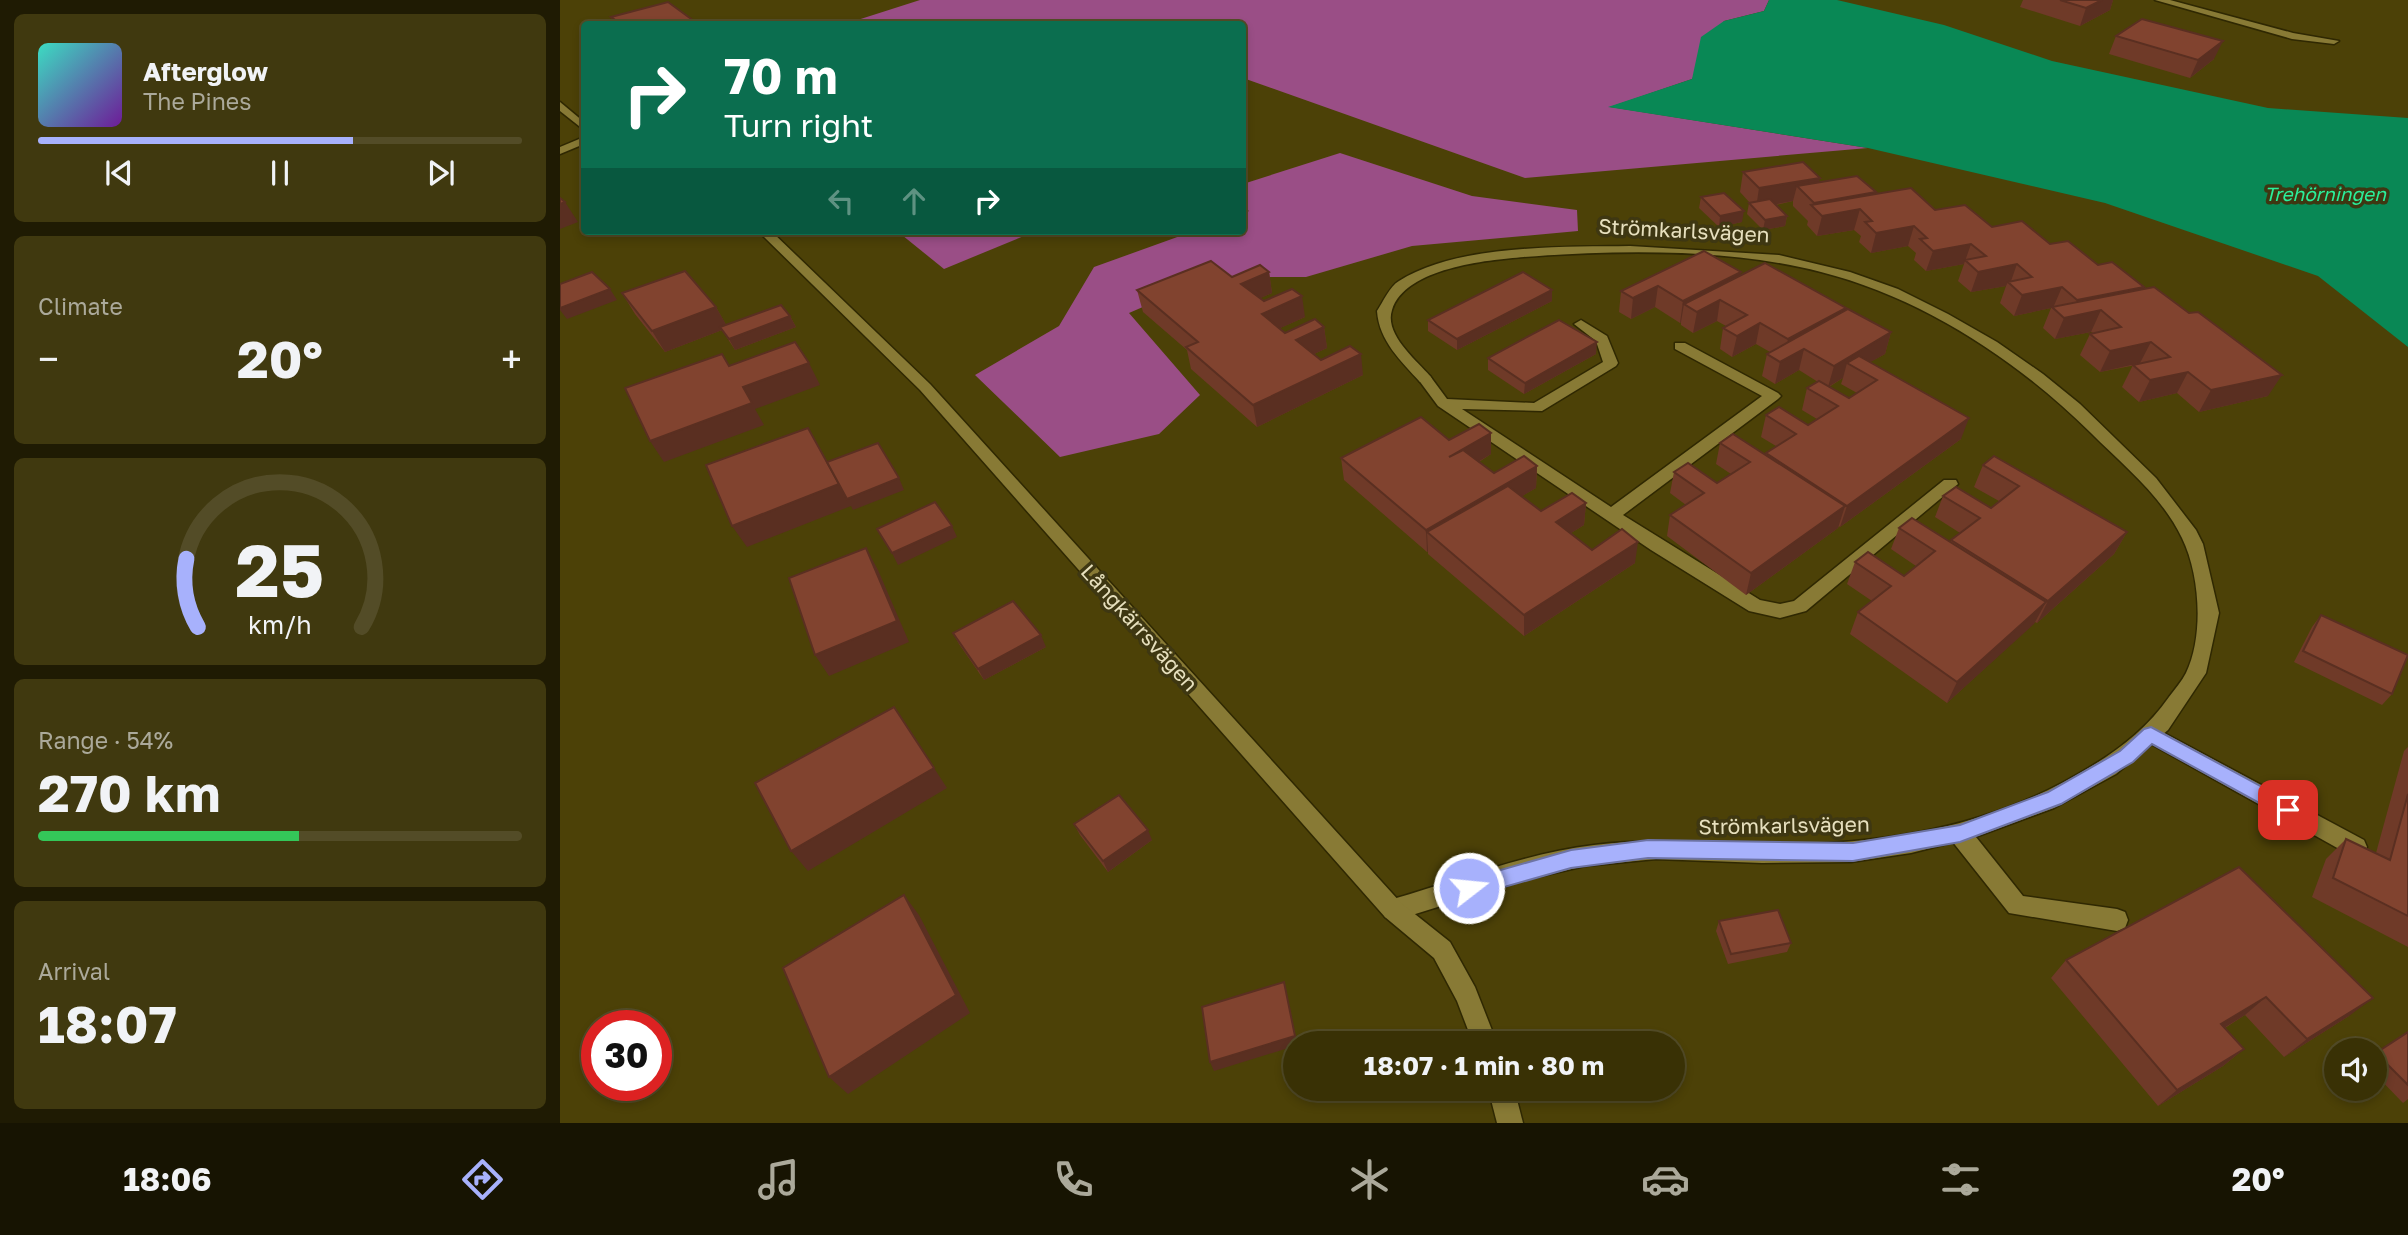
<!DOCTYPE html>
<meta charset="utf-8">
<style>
:root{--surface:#393105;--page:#40390f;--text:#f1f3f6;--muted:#aba99a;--line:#534c27;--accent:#a7b1fc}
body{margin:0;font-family:"Golos Text",sans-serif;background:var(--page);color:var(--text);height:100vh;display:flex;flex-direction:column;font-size:26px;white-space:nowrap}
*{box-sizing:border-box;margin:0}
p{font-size:23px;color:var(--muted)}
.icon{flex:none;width:38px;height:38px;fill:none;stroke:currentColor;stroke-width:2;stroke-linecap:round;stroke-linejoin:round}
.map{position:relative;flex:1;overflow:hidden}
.details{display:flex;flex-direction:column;gap:14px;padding:14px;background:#1f1b03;width:560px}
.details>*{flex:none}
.banner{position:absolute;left:21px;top:21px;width:665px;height:214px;border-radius:7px;box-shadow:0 4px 10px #0003,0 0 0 2px var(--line);background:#0b6e4f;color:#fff;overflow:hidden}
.buttons{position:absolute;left:1764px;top:1038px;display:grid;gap:14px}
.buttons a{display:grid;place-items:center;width:63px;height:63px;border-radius:50%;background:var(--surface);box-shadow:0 4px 10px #0003,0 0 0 2px var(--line);font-size:35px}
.speed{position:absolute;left:21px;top:1010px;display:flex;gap:14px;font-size:35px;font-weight:700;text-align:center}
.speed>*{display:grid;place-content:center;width:91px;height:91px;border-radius:50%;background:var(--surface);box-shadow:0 4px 10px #0003,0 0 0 2px var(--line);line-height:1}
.speed .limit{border:10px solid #d22;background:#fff;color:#111}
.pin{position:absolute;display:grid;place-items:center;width:60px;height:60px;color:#fff;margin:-30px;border-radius:14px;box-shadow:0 4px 10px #0006}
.me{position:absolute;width:77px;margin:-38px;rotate:74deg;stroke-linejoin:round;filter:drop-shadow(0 0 5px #0008)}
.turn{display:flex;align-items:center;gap:24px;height:147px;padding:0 28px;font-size:32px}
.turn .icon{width:91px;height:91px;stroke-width:2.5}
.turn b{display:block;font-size:49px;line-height:60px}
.lanes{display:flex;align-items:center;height:66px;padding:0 28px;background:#0003;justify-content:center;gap:35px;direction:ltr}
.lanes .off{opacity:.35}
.big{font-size:52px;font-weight:700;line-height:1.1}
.details .widget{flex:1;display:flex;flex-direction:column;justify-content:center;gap:10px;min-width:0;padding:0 24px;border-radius:10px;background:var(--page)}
.details .dial{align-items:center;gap:0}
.dial svg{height:182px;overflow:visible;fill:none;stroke:var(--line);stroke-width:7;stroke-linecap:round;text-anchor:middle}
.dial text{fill:var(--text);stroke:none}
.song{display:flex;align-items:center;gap:21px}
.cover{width:84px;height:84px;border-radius:10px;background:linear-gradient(135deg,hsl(170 70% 55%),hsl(280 70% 35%))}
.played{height:7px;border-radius:4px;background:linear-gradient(90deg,var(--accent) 65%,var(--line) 65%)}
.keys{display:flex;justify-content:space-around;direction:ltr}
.heat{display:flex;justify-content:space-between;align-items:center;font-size:38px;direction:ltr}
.charge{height:10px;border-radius:5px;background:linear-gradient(90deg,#34c759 54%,var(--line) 0)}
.trip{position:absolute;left:723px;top:1031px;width:402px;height:70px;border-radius:35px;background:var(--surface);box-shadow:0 4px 10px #0003,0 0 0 2px var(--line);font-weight:700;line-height:70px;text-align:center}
.dock{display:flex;height:112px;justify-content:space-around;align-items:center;background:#171402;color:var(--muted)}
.dock .icon{width:49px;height:49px}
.dock .current{color:var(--accent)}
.dock b{font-size:32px;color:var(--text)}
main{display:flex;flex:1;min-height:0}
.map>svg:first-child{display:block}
.green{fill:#9a4e86}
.water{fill:#098855}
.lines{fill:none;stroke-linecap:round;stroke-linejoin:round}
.service-casing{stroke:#2f2802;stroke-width:3}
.minor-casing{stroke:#2f2802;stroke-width:3}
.tertiary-casing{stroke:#2f2802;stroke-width:3}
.service{fill:#887a35;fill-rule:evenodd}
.minor{fill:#887a35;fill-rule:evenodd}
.tertiary{fill:#887a35;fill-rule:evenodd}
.wall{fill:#6f3a28;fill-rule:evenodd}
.shaded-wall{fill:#5a2f21}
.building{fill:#81432f;stroke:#5a2f21;stroke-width:2}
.route{fill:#a7b1fc;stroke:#6d73a4;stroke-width:2}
.labels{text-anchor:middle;stroke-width:7;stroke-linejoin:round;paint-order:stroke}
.far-water-label{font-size:19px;font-style:italic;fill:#2aef9b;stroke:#3e3712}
.street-label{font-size:21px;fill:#e7e0be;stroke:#3e3712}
</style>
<main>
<section class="details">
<div class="widget">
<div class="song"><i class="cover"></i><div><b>Afterglow</b><p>The Pines</p></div></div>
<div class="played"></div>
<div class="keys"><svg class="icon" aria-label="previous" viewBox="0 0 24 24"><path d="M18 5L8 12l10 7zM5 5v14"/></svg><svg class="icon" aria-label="pause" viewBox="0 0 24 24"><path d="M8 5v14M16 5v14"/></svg><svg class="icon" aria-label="next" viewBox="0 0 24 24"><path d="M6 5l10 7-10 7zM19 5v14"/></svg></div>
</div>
<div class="widget"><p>Climate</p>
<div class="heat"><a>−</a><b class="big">20°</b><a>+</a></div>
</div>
<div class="widget dial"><svg viewBox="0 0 100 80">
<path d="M14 69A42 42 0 1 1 86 69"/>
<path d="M14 69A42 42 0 0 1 9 39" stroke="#a7b1fc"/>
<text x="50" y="56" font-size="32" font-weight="700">25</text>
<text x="50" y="72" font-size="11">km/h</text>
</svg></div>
<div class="widget"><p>Range · 54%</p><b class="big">270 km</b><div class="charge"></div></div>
<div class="widget"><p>Arrival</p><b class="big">18:07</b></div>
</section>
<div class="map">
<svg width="1848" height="1123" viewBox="0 0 1848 1123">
<rect width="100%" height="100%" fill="#4c4107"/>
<g class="green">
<polygon points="360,0 1209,0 1204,11 1164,21 1132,79 1050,107 1308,148 965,178 683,78 682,24 285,24"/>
<polygon points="780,153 912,196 1017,210 1018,231 852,246 746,277 652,277 569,313 640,395 599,434 500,457 415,375 499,326 534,267 634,231 682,231 683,214 689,211 683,206 683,184"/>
<polygon points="337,231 476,231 384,269"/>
</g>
<polygon class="water" points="1209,0 1277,0 1384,25 1492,61 1708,108 1848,118 1848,347 1758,276 1545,203 1308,148 1048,107 1132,79 1141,37 1164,21 1204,11"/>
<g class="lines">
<g class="service-casing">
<g id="service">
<polygon points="1021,320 1047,336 1058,363 1056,366 982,411 902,409 1051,507 1202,396 1115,349 1115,343 1125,343 1218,393 1221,396 1218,399 1063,515 1200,600 1220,604 1234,601 1384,480 1396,480 1398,484 1246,611 1220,618 1189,611 1091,550 878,406 858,379 865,374 870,376 887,399 974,403 1043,362 1036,341 1014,324"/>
<polygon points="1591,726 1804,840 1807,847 1804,854 1796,857 1788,854 1584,740 1581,734 1584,728"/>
<polygon points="1400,824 1408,827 1463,896 1557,909 1565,912 1568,920 1565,928 1557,931 1449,913 1392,841 1389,834 1392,827"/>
</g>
</g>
<g class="minor-casing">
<g id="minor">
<polygon points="1595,0 1610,0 1733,33 1779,41 1774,44 1732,39"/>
<polygon points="24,137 24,144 0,154 0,147"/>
<path d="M 1070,246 L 1219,255 L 1290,272 L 1338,289 L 1388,314 L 1437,342 L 1483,374 L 1520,404 L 1596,478 L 1636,530 L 1643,544 L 1659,613 L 1646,673 L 1608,730 L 1556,774 L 1494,808 L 1418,836 L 1351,853 L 1291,862 L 1202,863 L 1096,859 L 1025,866 L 964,880 L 833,921 L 825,917 L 822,910 L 825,903 L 833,899 C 899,880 966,853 1034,845 C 1091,838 1146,843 1203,844 C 1306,846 1410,832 1502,783 C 1543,761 1582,736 1609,697 C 1615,689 1622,681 1626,673 C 1644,635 1640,575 1622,538 C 1602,496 1563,465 1531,433 C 1457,360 1363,298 1261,272 C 1169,248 1058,250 964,257 C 927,260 845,268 832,310 C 824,334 856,360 870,376 L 872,379 L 870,382 L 860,382 C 841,361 819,341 817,311 C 823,302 830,286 839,281 C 897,244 1002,247 1070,246 Z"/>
</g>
</g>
<g class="tertiary-casing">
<g id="tertiary">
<polygon points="0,102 24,122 24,130 0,111"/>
<polygon points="198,231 211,231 370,384 841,903 890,942 915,987 937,1043 913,1043 897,1001 874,958 825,917 360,390"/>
<polygon points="928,1088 954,1088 963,1123 937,1123"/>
</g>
</g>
<use href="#service" class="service"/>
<use href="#minor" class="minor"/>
<use href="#tertiary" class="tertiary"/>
</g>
<g class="wall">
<polygon points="1463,0 1553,0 1550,10 1520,26 1460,7"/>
<polygon points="51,17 138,24 55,24"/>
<polygon points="1556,36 1654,59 1630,78 1549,54"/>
<polygon points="1183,172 1259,182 1315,194 1375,210 1490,244 1538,265 1584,287 1583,289 1708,396 1639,412 1617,393 1579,402 1562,387 1573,365 1581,364 1540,372 1520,355 1530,334 1533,333 1531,332 1495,339 1483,328 1491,308 1454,316 1440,303 1446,286 1411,292 1398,281 1404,264 1366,271 1354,260 1356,253 1348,246 1311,253 1299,242 1301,236 1294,230 1257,236 1247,225 1248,221 1233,206 1233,201 1216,205 1227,216 1225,226 1203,230 1187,214 1189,203 1190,203 1180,192"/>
<polygon points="1141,197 1182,222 1159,227 1139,208"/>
<polygon points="709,272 712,293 700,298 704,301 745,317 720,328 725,333 764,327 767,348 754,354 761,360 803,375 697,427 631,369 627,350 583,312 577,290"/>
<path d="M 1180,276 L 1285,310 L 1331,332 L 1325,354 L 1310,362 L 1401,439 L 1280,527 L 1279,526 L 1278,528 L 1186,595 L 1107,536 L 1110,515 L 1126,505 L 1110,493 L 1114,472 L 1157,483 L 1171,474 L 1156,464 L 1160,443 L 1205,455 L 1206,453 L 1216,446 L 1201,437 L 1206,415 L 1248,425 L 1257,419 L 1242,410 L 1247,388 L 1258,382 L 1239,370 L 1215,384 L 1202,376 L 1207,354 L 1210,352 L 1196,344 L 1172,357 L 1160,349 L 1163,328 L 1166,326 L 1157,321 L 1133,333 L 1121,325 L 1121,322 L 1120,323 L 1095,307 L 1071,319 L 1059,312 L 1061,291 ZM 1283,378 L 1281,384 L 1297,393 L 1289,398 L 1269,387 Z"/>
<polygon points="992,290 992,301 897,350 868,331 868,320"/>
<polygon points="62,293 156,307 166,325 230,316 236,327 175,350 162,330 105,352 75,314"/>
<polygon points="1036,354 964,394 928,370 928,358"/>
<polygon points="931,433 931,454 919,462 934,473 977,466 976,488 962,496 981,511 1026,503 1024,525 1011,533 1032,550 1075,563 964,636 868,554 868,551 867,552 784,480 781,458"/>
<polygon points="1423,465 1567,532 1554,554 1477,623 1475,622 1387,703 1290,634 1298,612 1312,601 1287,584 1295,562 1344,576 1356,566 1331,549 1339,528 1390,542 1400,533 1375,517 1383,496 1431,508 1439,501 1414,487"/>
<polygon points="1761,615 1832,694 1822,705 1734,662 1752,627"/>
<polygon points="393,633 486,647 424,680 399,644"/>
<polygon points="1848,747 1848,947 1752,897 1766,859 1786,839 1816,853 1844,751"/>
<polygon points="514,824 592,840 548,872 520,835"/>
<polygon points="1679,867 1789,1016 1724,1057 1685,1015 1665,1028 1684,1049 1663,1066 1598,1106 1491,978 1506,960"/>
<polygon points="1159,921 1231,943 1227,952 1168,964 1156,931"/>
<polygon points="1848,1032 1848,1099 1843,1103 1815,1074 1815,1053"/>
</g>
<g class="shaded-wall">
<polygon points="1542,0 1553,0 1550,10 1520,26 1526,8"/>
<polygon points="1663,41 1654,59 1630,78 1638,60"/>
<polygon points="1260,178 1256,198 1237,186 1233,201 1196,208 1199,188"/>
<polygon points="1316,192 1310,212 1300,209 1294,230 1257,236 1262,216 1253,207 1254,203"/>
<polygon points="5,202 18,222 0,229 0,204"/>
<polygon points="1184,211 1182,222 1159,227 1160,216"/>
<polygon points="1227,216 1225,226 1203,230 1205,220"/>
<polygon points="1354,226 1348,246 1311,253 1316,233"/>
<polygon points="1411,244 1404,264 1366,271 1373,251"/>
<polygon points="1457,264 1450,284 1448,282 1446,286 1411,292 1418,272"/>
<polygon points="709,272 712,293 685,305 681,284"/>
<polygon points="1181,272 1177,293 1160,300 1157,321 1133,333 1137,312 1124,304 1121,322 1120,323 1123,301"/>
<polygon points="1098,286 1095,307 1071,319 1073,298"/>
<polygon points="1502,287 1493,308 1492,307 1491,308 1454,316 1462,295"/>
<polygon points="1584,287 1574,308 1541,310 1531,332 1495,339 1504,318 1510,317 1517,300"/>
<polygon points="50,289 57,300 7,319 0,310 0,308"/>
<polygon points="992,290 992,301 897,350 897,339"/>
<polygon points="742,296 745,317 705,335 702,314"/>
<polygon points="156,307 168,328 160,327 162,330 105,352 92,331"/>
<polygon points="1286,308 1280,329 1244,349 1239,370 1215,384 1220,362 1224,360 1228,339"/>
<polygon points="230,316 236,327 175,350 169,339"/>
<polygon points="1200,323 1196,344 1172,357 1177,336"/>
<polygon points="764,327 767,348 739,361 736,340"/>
<polygon points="1331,332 1325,354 1298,369 1287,363 1283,378 1268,387 1274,366"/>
<polygon points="1037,342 1036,354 964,394 965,383"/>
<polygon points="1591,342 1580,363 1540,372 1550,351"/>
<polygon points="801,354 803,375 697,427 693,405"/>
<polygon points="249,363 260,385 195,409 204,425 104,462 90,441 183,387"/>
<polygon points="1628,372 1617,393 1579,402 1590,380"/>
<polygon points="1722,375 1708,396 1639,412 1651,390"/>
<polygon points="1409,418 1401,439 1280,527 1287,506"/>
<polygon points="931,433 931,454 890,479 889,457"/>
<polygon points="977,466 976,488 881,544 867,532 868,551 867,552 866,530"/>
<polygon points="339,478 344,490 293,510 291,506 187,547 172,526 279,484"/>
<polygon points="1026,503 1024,525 995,543 996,522"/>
<polygon points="1285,506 1278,528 1186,595 1191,573"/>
<polygon points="392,526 397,537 338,565 332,553"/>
<polygon points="1567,532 1554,554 1477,623 1488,601"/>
<polygon points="1078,542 1075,563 964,636 964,615"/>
<polygon points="306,548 318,570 349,642 269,676 255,655"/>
<polygon points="1486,602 1474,624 1387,703 1397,682"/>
<polygon points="481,635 486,647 424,680 418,669"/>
<polygon points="374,768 387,788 248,871 231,851"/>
<polygon points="588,830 592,840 548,872 543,861"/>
<polygon points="344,895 359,915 410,1013 288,1094 269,1077"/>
<polygon points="724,982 737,1043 735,1043 735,1046 654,1071 650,1062"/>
<polygon points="1706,997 1685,1015 1641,1042 1661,1024"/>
<polygon points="1813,998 1789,1016 1724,1057 1747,1039"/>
<polygon points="1684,1049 1663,1066 1598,1106 1617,1090"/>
</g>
<g class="building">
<polygon points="1500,0 1542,0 1526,8"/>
<polygon points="108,2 138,24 61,24 51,17"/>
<polygon points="1582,19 1663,41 1638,60 1556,36"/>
<polygon points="1243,162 1260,178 1199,188 1183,172"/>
<polygon points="1297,176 1316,192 1254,203 1237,186"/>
<polygon points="1351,188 1375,210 1405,205 1432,227 1462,221 1490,244 1508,241 1538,265 1552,262 1584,287 1517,300 1502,287 1462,295 1448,282 1472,277 1457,264 1418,272 1405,260 1426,256 1411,244 1373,251 1360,239 1367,238 1354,226 1316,233 1305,222 1312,221 1300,209 1262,216 1251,205"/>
<polygon points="1164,193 1184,211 1160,216 1141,197"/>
<polygon points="0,198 5,202 0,204"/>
<polygon points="1210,199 1227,216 1205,220 1189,203"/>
<polygon points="1144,251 1181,272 1123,301 1098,286 1073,298 1061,291"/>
<polygon points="651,261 672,277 700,265 709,272 681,284 704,301 732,289 742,296 702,314 725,333 755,319 764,327 736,340 761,360 790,346 801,354 693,405 626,347 638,342 577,290"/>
<polygon points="1205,263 1286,308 1228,339 1200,323 1177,336 1163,328 1187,315 1160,300 1137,312 1124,304"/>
<polygon points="125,271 156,307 92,331 62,293"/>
<polygon points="32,272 50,289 0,308 0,284"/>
<polygon points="963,272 992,290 897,339 868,320"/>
<polygon points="1594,287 1629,313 1638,312 1722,375 1651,390 1628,372 1590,380 1573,365 1610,357 1591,342 1550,351 1530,334 1561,327 1541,310 1504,318 1492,307"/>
<polygon points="221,305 230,316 169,339 160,327"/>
<polygon points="1288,309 1331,332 1274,366 1244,349 1220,362 1207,354"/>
<polygon points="999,320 1037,342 965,383 928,358"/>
<polygon points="235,342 249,363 183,387 192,403 90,441 65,388 162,354 169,366"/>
<polygon points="1299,356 1409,418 1287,506 1206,453 1236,434 1206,415 1219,407 1248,425 1278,406 1247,388 1259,381 1289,398 1317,380 1287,363"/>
<polygon points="861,417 889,440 919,424 931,433 889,457 903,450 934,473 964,456 977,466 866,530 781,458"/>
<polygon points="248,428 279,484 172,526 146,465"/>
<polygon points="1173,434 1285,506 1191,573 1110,515 1144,493 1114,472 1128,463 1157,483 1190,462 1160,443"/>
<polygon points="318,443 339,478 287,499 267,462"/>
<polygon points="1434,456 1567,532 1488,601 1391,540 1420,518 1383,496 1396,487 1431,508 1459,486 1423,465"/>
<polygon points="948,486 981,511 1012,493 1026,503 996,522 1032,550 1062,529 1078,542 964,615 867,532"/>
<polygon points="375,502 392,526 332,553 317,529"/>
<polygon points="1352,518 1486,602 1397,682 1298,612 1331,586 1295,562 1308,552 1344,576 1375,551 1339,528"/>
<polygon points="306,548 337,621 255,655 229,578"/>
<polygon points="453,601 481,635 418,669 393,633"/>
<polygon points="1761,615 1848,655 1832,694 1743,651"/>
<polygon points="334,707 374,768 231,851 195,783"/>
<polygon points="1848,794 1848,916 1773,878 1786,839 1830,860"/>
<polygon points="559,795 588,830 543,861 514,824"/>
<polygon points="1679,867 1813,998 1747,1039 1706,997 1661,1024 1684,1049 1617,1090 1506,960"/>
<polygon points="344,895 396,995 269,1077 223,968"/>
<polygon points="1218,910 1231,943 1171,954 1159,921"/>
<polygon points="724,982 735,1036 650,1062 642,1007"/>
<polygon points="1848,1032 1848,1085 1816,1053"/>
</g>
<polygon class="route" points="1591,727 1734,804 1737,810 1734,815 1728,818 1721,815 1592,744 1573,762 1501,804 1400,842 1293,861 1088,858 1011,868 909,897 902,895 899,888 902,882 909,879 1011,850 1088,840 1293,843 1400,825 1488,792 1560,751 1584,729"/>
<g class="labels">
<g class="far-water-label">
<text x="1765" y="201">Trehörningen</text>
</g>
<g class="street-label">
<text transform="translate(1124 231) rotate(3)" y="7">Strömkarlsvägen</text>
<text transform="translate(579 628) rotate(48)" y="7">Långkärrsvägen</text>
<text transform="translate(1224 826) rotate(-1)" y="7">Strömkarlsvägen</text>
</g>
</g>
</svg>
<div class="buttons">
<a><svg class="icon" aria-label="sound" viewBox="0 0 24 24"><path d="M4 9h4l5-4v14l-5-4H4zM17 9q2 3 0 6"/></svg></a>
</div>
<div class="speed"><div class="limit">30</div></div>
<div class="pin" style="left:1728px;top:810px;background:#d93025"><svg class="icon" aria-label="arrive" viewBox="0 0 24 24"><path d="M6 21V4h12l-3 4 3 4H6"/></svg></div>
<svg class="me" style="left:909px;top:888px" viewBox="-20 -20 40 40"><circle r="17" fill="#a7b1fc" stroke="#fff" stroke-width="3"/><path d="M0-11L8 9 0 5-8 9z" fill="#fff"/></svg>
<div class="trip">18:07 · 1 min · 80 m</div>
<div class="banner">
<div class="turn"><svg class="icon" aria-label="right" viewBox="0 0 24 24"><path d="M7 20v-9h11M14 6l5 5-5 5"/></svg><div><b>70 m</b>Turn right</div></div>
<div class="lanes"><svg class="icon off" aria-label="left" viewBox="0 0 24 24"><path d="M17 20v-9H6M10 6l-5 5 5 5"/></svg><svg class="icon off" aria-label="ahead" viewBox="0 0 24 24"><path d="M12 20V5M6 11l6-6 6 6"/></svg><svg class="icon" aria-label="right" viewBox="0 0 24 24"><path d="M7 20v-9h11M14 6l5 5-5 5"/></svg></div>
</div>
</div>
</main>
<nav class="dock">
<b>18:06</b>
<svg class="icon current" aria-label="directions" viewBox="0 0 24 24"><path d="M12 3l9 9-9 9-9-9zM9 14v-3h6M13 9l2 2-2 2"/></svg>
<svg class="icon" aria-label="music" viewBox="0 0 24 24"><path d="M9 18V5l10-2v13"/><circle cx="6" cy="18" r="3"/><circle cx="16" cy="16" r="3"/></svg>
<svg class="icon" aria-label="phone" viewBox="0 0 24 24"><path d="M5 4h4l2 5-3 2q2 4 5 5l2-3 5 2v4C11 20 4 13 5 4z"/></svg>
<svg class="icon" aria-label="climate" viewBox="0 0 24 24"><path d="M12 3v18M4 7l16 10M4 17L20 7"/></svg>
<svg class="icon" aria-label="car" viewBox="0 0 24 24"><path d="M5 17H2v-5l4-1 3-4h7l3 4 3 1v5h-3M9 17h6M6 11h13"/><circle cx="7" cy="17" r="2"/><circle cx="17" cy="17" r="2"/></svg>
<svg class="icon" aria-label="filters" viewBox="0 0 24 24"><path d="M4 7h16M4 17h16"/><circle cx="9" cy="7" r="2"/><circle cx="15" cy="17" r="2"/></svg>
<b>20°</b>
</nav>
